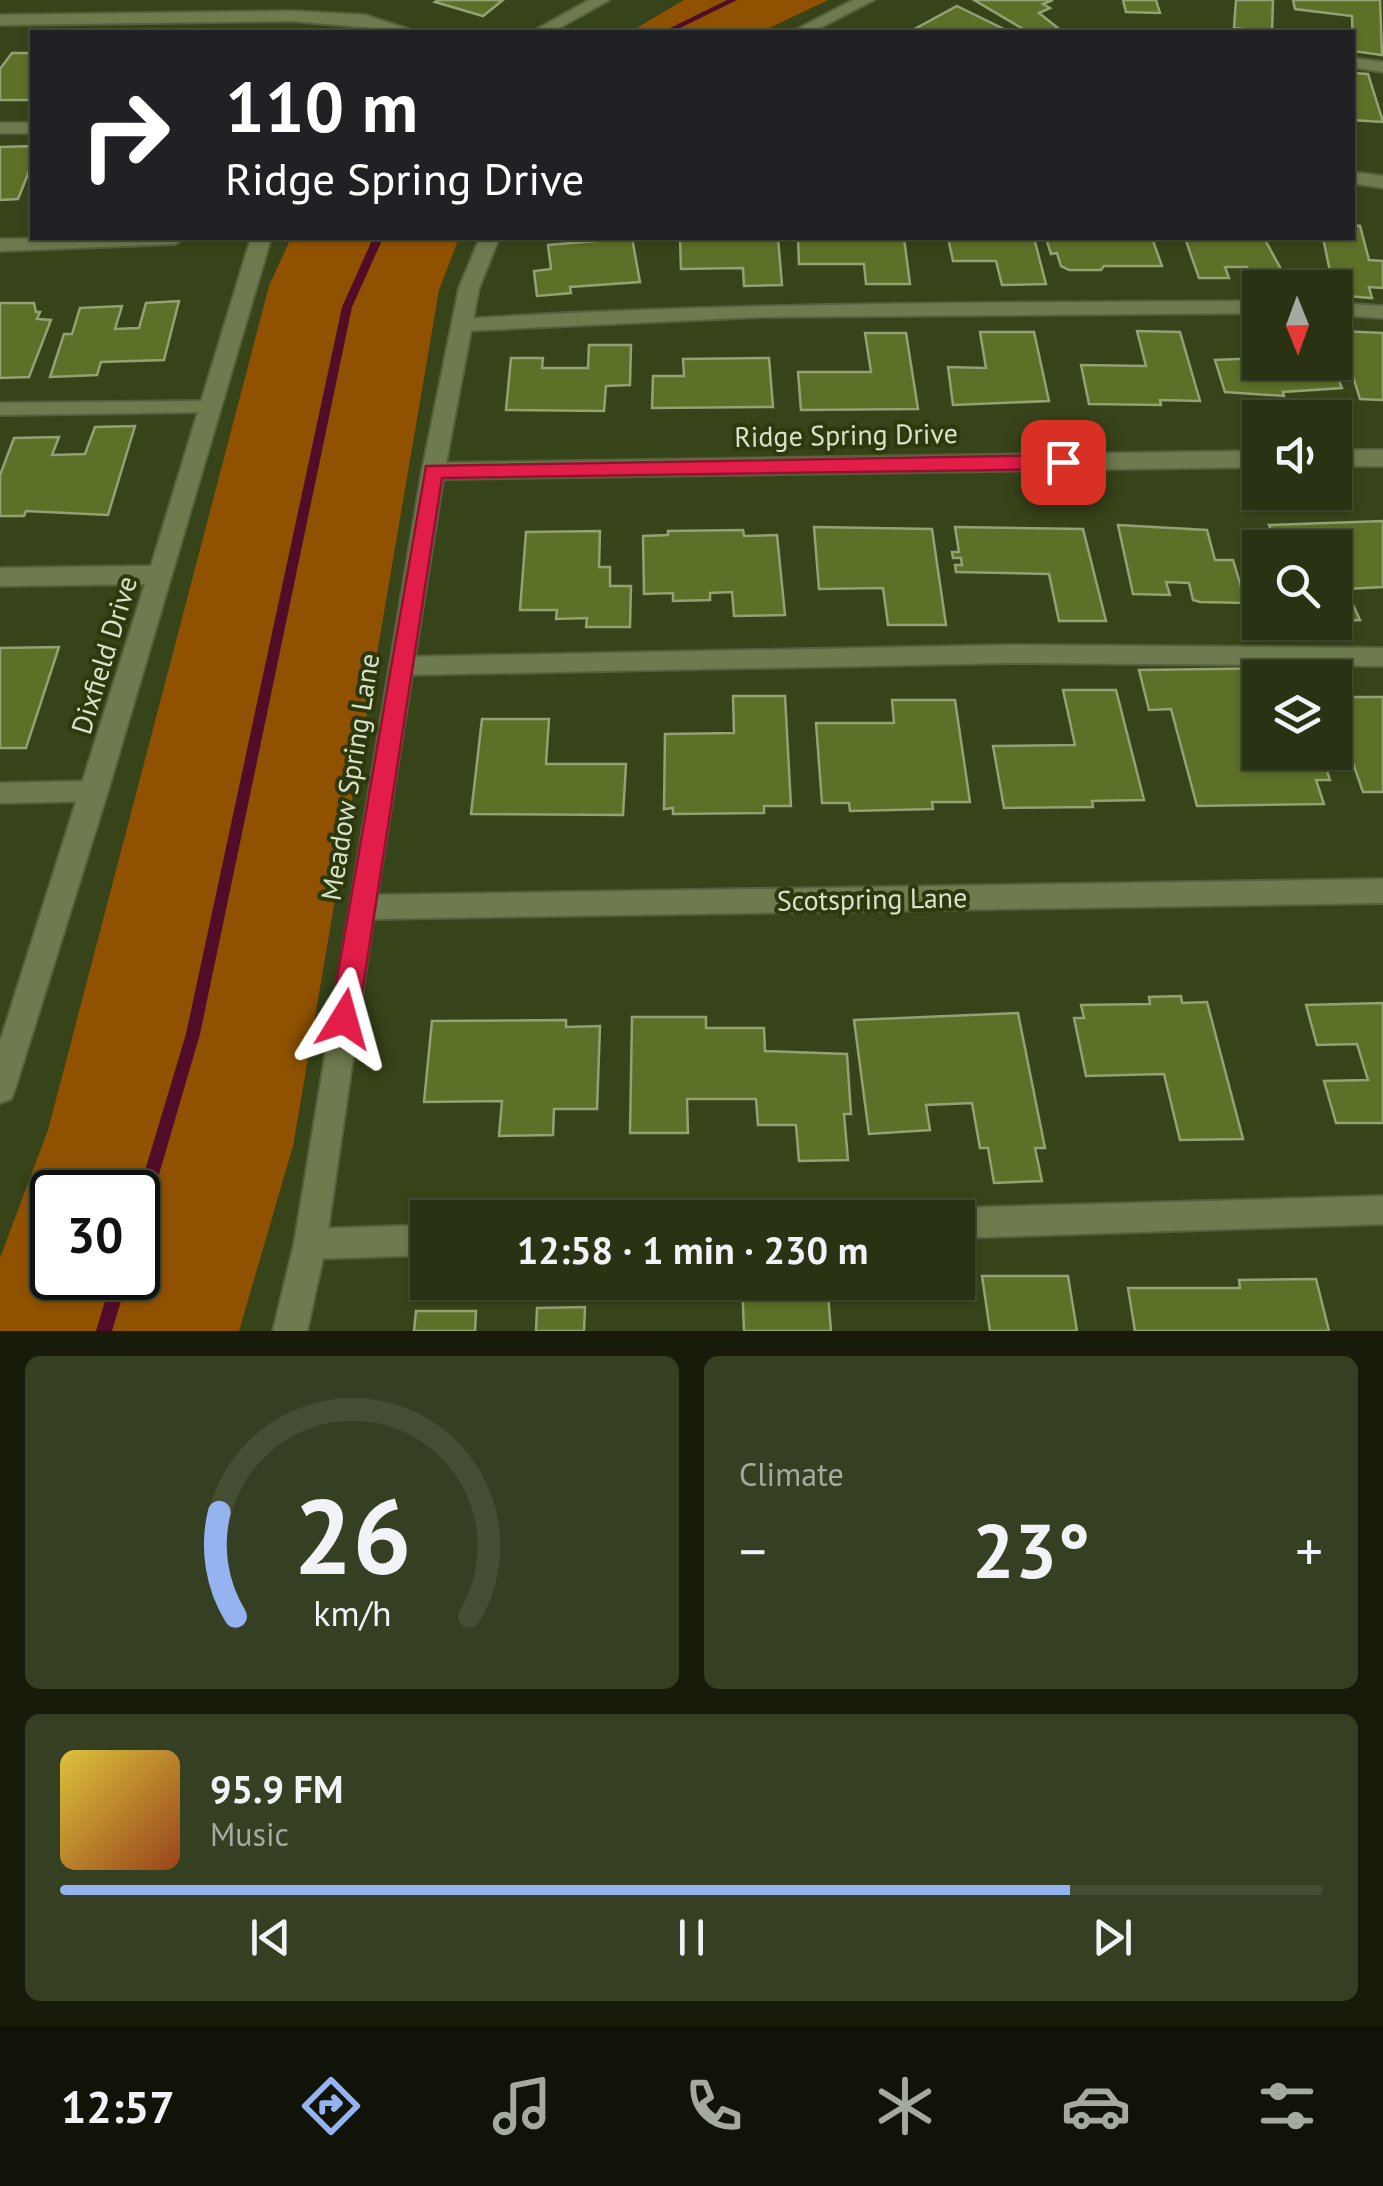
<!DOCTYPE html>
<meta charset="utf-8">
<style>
:root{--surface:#293313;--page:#353f21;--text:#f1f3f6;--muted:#a5aaa0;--line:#454e33;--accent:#95b2f1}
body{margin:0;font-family:"PT Sans",sans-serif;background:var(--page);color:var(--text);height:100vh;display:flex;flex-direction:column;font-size:38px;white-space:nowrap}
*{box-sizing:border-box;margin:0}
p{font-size:32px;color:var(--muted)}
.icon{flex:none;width:55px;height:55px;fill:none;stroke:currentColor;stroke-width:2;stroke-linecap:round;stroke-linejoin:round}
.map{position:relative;height:1331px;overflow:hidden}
.details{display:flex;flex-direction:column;gap:25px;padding:25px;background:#171c0a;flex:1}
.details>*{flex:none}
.banner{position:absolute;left:30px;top:30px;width:1325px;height:210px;border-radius:0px;box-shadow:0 2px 8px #0004,0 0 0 2px var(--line);background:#202124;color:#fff;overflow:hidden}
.needle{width:65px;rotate:179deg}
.tools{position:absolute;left:1242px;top:270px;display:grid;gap:20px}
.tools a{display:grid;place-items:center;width:110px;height:110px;border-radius:0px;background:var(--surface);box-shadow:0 2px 8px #0004,0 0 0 2px var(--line);font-size:50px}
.speed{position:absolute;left:30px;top:1170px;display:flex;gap:20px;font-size:50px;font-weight:700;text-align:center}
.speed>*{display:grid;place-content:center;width:130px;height:130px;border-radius:50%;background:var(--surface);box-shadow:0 2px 8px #0004,0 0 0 2px var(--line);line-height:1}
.speed .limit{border:5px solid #111;border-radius:15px;background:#fff;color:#111}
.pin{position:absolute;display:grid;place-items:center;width:85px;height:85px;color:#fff;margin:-42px;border-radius:20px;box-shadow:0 5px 15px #0006}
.me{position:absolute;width:110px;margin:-55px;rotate:8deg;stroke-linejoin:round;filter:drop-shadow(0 0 8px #0008)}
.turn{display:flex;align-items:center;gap:35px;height:210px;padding:0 30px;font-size:45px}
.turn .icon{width:130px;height:130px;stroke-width:2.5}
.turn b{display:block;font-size:70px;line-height:85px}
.big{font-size:75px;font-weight:700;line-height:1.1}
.details .card{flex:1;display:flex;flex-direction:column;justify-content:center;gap:15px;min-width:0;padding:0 35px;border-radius:15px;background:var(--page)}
.details .dial{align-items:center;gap:0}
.dial svg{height:260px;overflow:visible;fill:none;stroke:var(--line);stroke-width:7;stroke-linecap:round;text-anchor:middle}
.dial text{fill:var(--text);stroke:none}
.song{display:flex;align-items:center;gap:30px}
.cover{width:120px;height:120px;border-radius:15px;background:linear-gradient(135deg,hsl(50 70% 55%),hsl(20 70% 35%))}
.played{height:10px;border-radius:5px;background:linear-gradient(90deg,var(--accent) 80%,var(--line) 80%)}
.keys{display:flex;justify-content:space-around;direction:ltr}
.heat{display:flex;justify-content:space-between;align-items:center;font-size:55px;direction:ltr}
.details .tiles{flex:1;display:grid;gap:25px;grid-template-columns:1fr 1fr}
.card:last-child{grid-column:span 2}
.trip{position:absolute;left:410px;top:1200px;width:565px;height:100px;border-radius:0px;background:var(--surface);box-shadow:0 2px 8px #0004,0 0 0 2px var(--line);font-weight:700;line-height:100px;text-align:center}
.menu{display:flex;height:160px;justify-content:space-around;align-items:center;background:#101408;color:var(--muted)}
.menu .icon{width:70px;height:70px}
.menu .on{color:var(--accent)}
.menu b{font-size:45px;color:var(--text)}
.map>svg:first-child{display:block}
.green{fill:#905200;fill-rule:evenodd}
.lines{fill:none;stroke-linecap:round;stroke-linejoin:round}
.stream{fill:#510d27;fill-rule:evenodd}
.building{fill:#5c7028;stroke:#93a274;stroke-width:2.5}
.service-casing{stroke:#56613c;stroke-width:4}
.minor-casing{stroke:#56613c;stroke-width:4}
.service{fill:#6d7b4f;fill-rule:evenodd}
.minor{fill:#6d7b4f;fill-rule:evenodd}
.route{fill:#e11d48;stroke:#92132f;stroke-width:2.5}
.labels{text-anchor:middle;stroke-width:8;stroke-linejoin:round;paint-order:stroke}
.street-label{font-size:28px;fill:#d8e1c9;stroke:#2d390d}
</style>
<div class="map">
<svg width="1383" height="1331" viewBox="0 0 1383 1331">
<rect width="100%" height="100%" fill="#374419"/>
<g class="green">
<polygon points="684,0 828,0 761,32 630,32"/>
<path d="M 291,238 L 459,238 L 439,290 L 293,1146 L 239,1331 L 0,1331 L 0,1258 L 48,1130 L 269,286 ZM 52,1192 L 138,1192 L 138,1278 L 52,1278 Z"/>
</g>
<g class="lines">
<g class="stream">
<polygon points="727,0 737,0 672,32 662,32"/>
<polygon points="373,238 383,238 352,307 200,1034 146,1219 144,1225 138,1227 138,1194 186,1034 342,307"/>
<polygon points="112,1278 128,1278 112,1331 96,1331"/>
</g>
</g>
<g class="building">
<polygon points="438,0 503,0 483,16 435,2"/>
<polygon points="974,0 1053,0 1043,4 1050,8 1039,13 1058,28 1046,32 1023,32 1020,30 1023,29"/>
<polygon points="1123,0 1156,0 1160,13 1126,12"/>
<polygon points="1236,0 1273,0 1272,32 1234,28"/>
<polygon points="1293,0 1380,0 1382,55 1353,51 1352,16 1295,9"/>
<polygon points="957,6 1006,30 1016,32 911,31"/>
<polygon points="12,53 32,53 29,100 0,100 0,69"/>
<polygon points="1352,73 1368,74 1383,122 1352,120"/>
<polygon points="32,146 32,164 18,199 0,200 0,147"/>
<polygon points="1352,225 1360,226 1369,260 1383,261 1383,288 1369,287 1372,298 1335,295 1323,238 1352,238"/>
<polygon points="632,238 640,282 570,287 571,293 537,296 534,271 551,269 548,245"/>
<polygon points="680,238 778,238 782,285 744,286 743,268 681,269"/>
<polygon points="798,238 904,238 910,284 866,284 864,264 799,264"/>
<polygon points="948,238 1034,238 1046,284 1002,285 996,261 953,261"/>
<polygon points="1046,238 1152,238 1162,266 1104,266 1101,270 1069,270 1061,266 1057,253 1051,254"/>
<polygon points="1185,238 1264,238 1288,282 1253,282 1247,267 1225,267 1229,278 1199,278"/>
<polygon points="179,301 164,360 101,362 97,375 50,377 64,334 72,334 80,308 122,306 115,329 139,328 146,303"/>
<polygon points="0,303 34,303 36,312 40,312 37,319 51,320 29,377 0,378"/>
<polygon points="1137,331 1180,332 1200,401 1160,400 1161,405 1089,404 1081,365 1146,366"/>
<polygon points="1339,331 1383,333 1383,400 1360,399"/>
<polygon points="980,332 1034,332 1049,401 953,405 948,367 986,368"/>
<polygon points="865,333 906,333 918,409 801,410 798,372 871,372"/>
<polygon points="589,345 631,345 630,385 606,386 604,411 506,410 511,358 543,358 542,368 588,368"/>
<polygon points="769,358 773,407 652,408 653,376 684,376 683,359"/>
<polygon points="1260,358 1260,362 1331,362 1342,388 1283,392 1284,396 1225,392 1215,360"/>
<polygon points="135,426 108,515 26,511 24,516 0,516 0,475 14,438 59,437 52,455 85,454 95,427"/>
<polygon points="1383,521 1383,587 1346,589 1360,620 1335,621 1335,548 1278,548 1269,525"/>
<polygon points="1118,525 1207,530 1215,560 1233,560 1246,603 1200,602 1193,600 1189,583 1166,582 1170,595 1133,594"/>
<polygon points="814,527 932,529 946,625 888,625 883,588 819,589"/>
<polygon points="955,527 1083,529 1106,621 1059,621 1049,574 956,572 955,565 962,565 961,558 953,558 952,552 959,552"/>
<polygon points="743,530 744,536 777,535 785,615 734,616 732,592 710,593 710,600 673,601 673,593 644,594 643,536 668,535 668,531"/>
<polygon points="600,531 599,567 610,567 610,586 631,586 630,627 586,627 587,618 556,619 557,610 520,610 526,532"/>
<polygon points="59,647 26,748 0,748 0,648"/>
<polygon points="1294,668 1297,678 1260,678 1260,752 1305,752 1308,763 1324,762 1330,780 1316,780 1324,804 1197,806 1171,709 1149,710 1139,670"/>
<polygon points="1063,690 1116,690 1144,800 1092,801 1093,807 1004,808 993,746 1075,745"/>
<polygon points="733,696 785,696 791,806 764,806 764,813 673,814 673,808 664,809 665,734 734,733"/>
<polygon points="1335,697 1383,697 1383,792 1363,792 1335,711"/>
<polygon points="892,700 955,700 970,802 932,802 933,809 850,811 849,803 822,803 816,723 894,723"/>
<polygon points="482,719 549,719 546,764 626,764 623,815 471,814"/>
<polygon points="1181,996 1182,1003 1207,1002 1243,1139 1180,1140 1164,1074 1086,1076 1074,1018 1084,1018 1081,1005 1150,1004 1149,997"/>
<polygon points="1383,1003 1383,1123 1336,1123 1324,1081 1368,1080 1357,1044 1317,1045 1306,1005"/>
<polygon points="1018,1013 1045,1148 1035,1148 1042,1181 994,1183 988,1148 980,1148 972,1103 926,1105 930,1130 869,1134 854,1020"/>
<polygon points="632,1017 706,1017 706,1028 764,1028 765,1051 847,1054 851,1114 844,1114 848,1160 799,1161 796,1125 758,1125 756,1099 687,1099 688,1133 630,1133"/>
<polygon points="566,1020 566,1027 600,1026 597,1109 554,1109 553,1135 499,1136 502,1101 424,1102 432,1021"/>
<polygon points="982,1276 1068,1276 1077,1331 990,1331"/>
<polygon points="1316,1279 1329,1331 1135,1331 1128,1288 1240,1288 1239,1280"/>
<polygon points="742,1282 827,1282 831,1331 744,1331"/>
<polygon points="585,1307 584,1331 536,1331 537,1308"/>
<polygon points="416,1311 476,1311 475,1331 414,1331"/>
</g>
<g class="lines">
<g class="service-casing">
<g id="service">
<polygon points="1352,58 1383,62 1383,72 1352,67"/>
<rect x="0" y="123" width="32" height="10"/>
<path d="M 1260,301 L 1260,313 L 761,317 L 462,331 L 453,325 L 462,319 C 728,302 994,303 1260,301 Z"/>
<polygon points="1335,303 1383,306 1383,318 1335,315"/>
<polygon points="207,401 217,407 214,412 0,415 0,403"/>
<polygon points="1011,645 1383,648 1383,666 1011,663 401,675 393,672 390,666 393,660 401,657"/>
<polygon points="95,781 103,784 107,791 103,798 95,801 0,803 0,783"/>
<polygon points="1383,1196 1383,1224 958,1238 958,1218 946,1218 958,1208"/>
<polygon points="428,1225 428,1255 310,1259 300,1254 295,1244 300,1234 310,1229"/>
</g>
</g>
<g class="minor-casing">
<g id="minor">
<polygon points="589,0 609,0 552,32 532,32"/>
<polygon points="853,0 874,0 812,32 792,32"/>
<polygon points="292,11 365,15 417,32 292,21 0,25 0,15"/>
<polygon points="1352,172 1383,176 1383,188 1352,183"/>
<polygon points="185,238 175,244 0,251 0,239"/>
<polygon points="251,238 271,238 108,791 15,1089 11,1099 0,1103 0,1042 145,584 0,586 0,568 151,566"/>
<polygon points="480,238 499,238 479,288 446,463 1260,451 1260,467 443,479 377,895 1383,879 1383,903 373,919 326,1244 307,1331 273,1331 294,1244 422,471 459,288"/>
<rect x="1335" y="450" width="48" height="16"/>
</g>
</g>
<use href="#service" class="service"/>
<use href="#minor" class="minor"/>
</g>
<polygon class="route" points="1063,455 1073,462 1063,469 442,478 358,1019 354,1028 344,1032 334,1028 330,1019 426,466"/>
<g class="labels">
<g class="street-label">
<text transform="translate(846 435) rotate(-1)" y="10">Ridge Spring Drive</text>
<text transform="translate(104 655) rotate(-73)" y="10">Dixfield Drive</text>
<text transform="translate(350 777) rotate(-81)" y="10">Meadow Spring Lane</text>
<text transform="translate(872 899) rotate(-1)" y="10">Scotspring Lane</text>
</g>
</g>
</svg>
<div class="tools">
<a><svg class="needle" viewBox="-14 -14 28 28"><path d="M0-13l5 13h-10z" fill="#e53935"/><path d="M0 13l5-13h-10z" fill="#a5aaa0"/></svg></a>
<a><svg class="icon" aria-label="sound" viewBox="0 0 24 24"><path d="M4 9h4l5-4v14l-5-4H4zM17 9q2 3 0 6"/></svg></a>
<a><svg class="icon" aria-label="search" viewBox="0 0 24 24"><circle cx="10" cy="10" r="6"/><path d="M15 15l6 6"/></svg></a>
<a><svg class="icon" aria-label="layers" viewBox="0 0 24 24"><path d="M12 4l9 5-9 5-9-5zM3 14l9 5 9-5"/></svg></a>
</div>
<div class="speed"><div class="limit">30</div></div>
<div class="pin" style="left:1063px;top:462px;background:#d93025"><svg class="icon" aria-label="arrive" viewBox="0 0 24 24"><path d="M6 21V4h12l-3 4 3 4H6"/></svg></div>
<svg class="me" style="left:344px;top:1019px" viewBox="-20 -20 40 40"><path d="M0-17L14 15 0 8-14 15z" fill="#e11d48" stroke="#fff" stroke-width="4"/></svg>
<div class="trip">12:58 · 1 min · 230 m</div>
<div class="banner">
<div class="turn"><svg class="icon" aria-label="right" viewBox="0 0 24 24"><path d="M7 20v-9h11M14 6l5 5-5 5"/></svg><div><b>110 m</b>Ridge Spring Drive</div></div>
</div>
</div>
<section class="details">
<div class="tiles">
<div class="card dial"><svg viewBox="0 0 100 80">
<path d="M14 69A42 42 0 1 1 86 69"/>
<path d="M14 69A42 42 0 0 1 9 37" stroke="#95b2f1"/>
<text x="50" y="56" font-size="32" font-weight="700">26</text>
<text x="50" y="72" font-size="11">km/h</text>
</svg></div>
<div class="card"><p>Climate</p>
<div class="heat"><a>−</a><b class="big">23°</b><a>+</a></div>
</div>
<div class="card">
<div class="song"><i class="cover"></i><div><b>95.9 FM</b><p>Music</p></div></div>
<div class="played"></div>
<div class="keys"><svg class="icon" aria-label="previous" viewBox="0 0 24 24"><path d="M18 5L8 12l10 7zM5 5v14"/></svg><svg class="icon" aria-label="pause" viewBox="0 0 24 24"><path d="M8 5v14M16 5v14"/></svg><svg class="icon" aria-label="next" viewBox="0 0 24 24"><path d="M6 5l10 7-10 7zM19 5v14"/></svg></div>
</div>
</div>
</section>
<nav class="menu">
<b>12:57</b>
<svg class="icon on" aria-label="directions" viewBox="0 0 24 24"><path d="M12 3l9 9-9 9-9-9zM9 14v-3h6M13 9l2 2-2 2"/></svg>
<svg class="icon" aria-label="music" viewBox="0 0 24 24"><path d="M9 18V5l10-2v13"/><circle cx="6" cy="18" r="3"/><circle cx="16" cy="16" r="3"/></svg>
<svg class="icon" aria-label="phone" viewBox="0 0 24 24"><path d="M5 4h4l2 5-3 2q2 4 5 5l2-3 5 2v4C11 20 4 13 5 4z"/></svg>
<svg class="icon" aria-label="climate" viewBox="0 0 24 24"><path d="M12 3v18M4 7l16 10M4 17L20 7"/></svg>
<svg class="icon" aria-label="car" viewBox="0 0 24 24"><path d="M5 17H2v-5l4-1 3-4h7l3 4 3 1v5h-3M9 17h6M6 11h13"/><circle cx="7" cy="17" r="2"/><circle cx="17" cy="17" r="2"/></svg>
<svg class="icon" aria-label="filters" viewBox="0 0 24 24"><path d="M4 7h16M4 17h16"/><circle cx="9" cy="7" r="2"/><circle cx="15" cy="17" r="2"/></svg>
</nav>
